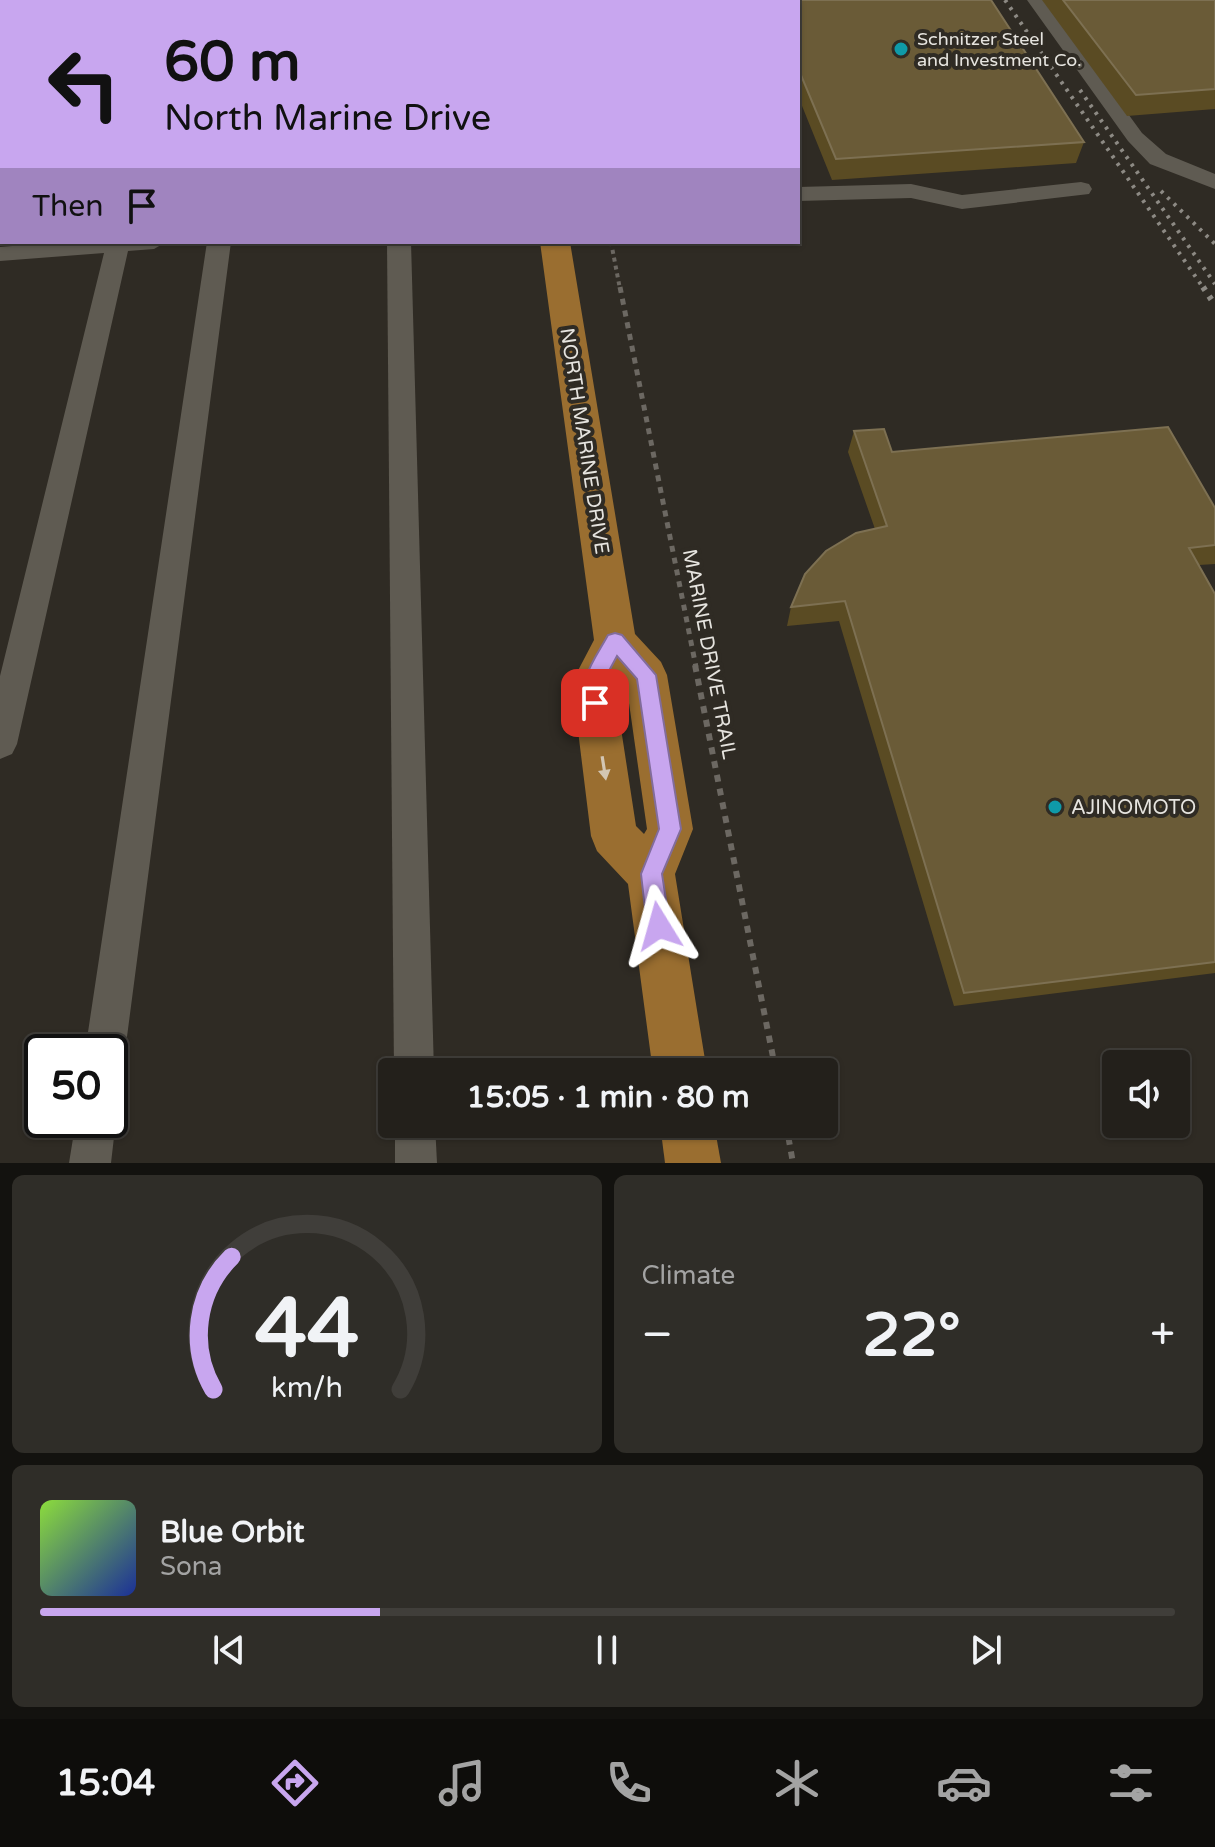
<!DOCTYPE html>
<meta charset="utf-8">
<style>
:root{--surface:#23201b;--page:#2f2d28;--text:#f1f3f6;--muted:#a3a3a3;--line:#403e3a;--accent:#c8a6ef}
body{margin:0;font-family:"Varela Round",sans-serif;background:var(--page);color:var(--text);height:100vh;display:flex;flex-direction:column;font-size:30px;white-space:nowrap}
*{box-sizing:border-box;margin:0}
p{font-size:26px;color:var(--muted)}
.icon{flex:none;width:44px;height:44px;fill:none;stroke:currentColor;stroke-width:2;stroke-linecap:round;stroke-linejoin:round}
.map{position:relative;height:1163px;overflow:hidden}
.panel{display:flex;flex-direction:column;gap:12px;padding:12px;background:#13120f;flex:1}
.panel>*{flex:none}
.guide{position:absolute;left:0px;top:0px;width:800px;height:244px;box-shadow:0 2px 6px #0004,0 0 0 2px var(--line);background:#c8a6ef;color:#111;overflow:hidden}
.buttons{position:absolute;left:1102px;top:1050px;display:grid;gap:16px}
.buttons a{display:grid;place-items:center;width:88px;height:88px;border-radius:8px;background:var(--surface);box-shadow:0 2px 6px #0004,0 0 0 2px var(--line);font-size:40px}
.speed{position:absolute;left:24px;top:1034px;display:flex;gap:16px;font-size:40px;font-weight:700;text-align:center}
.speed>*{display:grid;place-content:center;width:104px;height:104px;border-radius:50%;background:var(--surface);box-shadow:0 2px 6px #0004,0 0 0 2px var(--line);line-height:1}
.speed .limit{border:4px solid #111;border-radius:12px;background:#fff;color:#111}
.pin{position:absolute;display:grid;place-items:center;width:68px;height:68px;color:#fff;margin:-34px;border-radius:16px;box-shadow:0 4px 12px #0006}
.me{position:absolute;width:88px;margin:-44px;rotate:352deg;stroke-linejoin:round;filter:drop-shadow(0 0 6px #0008)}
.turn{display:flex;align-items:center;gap:28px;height:168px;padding:0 32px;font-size:36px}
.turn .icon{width:104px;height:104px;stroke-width:2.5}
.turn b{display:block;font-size:56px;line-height:68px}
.then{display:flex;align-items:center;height:76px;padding:0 32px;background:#0003;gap:16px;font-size:30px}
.big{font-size:60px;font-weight:700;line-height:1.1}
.panel .card{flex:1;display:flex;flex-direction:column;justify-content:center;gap:12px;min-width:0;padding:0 28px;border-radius:12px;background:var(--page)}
.panel .dial{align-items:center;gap:0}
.dial svg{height:208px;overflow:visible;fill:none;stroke:var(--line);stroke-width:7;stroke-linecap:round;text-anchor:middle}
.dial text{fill:var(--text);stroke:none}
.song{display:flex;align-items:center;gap:24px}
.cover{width:96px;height:96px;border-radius:12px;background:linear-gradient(135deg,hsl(90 70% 55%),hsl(230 70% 35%))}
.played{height:8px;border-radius:4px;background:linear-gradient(90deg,var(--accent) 30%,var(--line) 30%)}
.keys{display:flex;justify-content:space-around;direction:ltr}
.heat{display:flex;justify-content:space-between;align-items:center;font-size:44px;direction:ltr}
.panel .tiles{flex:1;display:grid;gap:12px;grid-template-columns:1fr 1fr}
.card:last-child{grid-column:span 2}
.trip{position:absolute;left:378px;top:1058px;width:460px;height:80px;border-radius:8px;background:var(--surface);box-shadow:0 2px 6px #0004,0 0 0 2px var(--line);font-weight:700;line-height:80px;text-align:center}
.tab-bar{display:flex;height:128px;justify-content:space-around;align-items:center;background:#0e0d0b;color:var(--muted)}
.tab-bar .icon{width:56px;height:56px}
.tab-bar .on{color:var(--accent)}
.tab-bar b{font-size:36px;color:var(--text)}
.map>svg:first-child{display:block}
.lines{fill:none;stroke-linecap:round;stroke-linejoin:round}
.path-far2{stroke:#6c6862;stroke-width:4;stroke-dasharray:4 4;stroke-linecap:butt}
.path-far1{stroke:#6c6862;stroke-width:5;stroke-dasharray:6 6;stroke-linecap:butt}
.path{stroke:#6c6862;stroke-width:6;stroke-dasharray:7 7;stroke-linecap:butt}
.minor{fill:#5f5b52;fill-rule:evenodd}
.major{fill:#9a6e30;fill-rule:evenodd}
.rail-far1{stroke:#8d8a84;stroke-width:4;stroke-dasharray:3 6;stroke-linecap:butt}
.rail{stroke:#8d8a84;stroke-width:6;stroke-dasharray:4 7;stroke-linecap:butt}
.wall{fill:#5a4b23}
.building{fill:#6a5b37;stroke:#7d7052;stroke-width:2}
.oneway{fill:#d3c6b3}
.route{fill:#c8a6ef;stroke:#826c9b;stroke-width:2}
.culture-dot{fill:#0f9aa8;stroke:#2f2b24;stroke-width:3}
.labels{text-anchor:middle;stroke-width:8;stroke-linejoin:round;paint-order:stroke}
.far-poi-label{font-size:18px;fill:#e6e4df;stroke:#2f2b24;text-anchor:start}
.street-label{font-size:20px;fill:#e6e4df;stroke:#2f2b24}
.poi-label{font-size:20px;fill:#e6e4df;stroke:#2f2b24;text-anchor:start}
</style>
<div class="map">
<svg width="1215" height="1163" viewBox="0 0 1215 1163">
<rect width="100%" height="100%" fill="#2f2b24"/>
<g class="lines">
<polyline class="path-far2" points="611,242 620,289"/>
<polyline class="path-far1" points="620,287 696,667"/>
<g class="path">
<polyline points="695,665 776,1072"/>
<polyline points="786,1124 793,1163"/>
</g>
<g class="minor">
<rect x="166" y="0" width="18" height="2"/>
<rect x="386" y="0" width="18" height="2"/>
<polygon points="653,0 693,0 693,1 652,2"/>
<polygon points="1027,0 1045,0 1142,133 1166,154 1215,174 1215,189 1150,164 1128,141"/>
<polygon points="1081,182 1089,184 1092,189 1089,194 962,209 911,198 798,201 798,187 911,184 962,195"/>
<polygon points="61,242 166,242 154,249 128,251 17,744 12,754 0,759 0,676 104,253 0,261 0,247"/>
<polygon points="207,242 231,242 125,1052 119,1066 110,1070 110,1052 85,1052"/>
<polygon points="387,242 411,242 434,1072 394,1072"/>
<polygon points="110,1105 116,1120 111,1163 69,1163 76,1120 110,1120"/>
<polygon points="395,1124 435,1124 437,1163 395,1163"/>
</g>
<g class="major">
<rect x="508" y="0" width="24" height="2"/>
<path d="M 540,242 L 570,242 L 635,634 L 661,662 L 667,675 L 693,829 L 675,874 L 707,1072 L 653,1072 L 628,884 L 597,851 L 591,836 L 572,682 L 594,640 ZM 619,674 L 626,682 L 647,829 L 644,834 L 636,826 L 614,683 Z"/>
<polygon points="660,1124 714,1124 721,1163 665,1163"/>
</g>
<g class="rail-far1">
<polyline points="1005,0 1204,289"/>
<polyline points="1080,90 1215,284"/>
<polyline points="1161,191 1215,244"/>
</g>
<polyline class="rail" points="1203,287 1215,305"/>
</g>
<g class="wall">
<polygon points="759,0 991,0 1084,142 1076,163 832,180 798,96 798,2 760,2"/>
<polygon points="1042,0 1215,0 1215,109 1127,116"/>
<polygon points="854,431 892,452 1215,508 1215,564 1199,565 1215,594 1215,973 954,1006 839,621 787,626 791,607 875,529 848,452"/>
</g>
<g class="building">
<polygon points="769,0 991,0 1084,142 836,159 798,68 798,2 770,2"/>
<polygon points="1063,0 1215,0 1215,89 1136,95"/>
<polygon points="1168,427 1215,508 1215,545 1189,548 1215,594 1215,962 964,993 845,601 791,607 805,574 826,551 856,533 887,526 854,431 884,429 892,452"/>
</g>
<defs><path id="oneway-solid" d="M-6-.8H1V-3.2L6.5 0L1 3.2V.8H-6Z" transform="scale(2)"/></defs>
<use class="oneway" href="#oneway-solid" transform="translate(604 768) rotate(81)"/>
<path class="route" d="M 615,633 L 622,635 L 656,675 L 681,829 L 662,874 L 670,926 L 667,933 L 659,937 L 651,933 L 647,926 L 641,874 L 659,829 L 637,679 L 617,656 L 603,682 L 602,709 L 588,709 C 575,682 595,659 608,635 Z"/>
<g class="culture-dot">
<circle cx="901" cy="49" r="8"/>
<circle cx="1055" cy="807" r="8"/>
</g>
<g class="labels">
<g class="far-poi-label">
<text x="917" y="45">Schnitzer Steel<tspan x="917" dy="21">and Investment Co.</tspan></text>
</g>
<g class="street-label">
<text transform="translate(585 441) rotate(81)" y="7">NORTH MARINE DRIVE</text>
<text transform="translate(710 654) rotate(79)" y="7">MARINE DRIVE TRAIL</text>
</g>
<g class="poi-label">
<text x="1071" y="814">AJINOMOTO</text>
</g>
</g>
</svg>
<div class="buttons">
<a><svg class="icon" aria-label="sound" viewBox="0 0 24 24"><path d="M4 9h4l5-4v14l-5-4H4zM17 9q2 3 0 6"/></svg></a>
</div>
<div class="speed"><div class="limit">50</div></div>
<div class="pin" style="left:595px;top:703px;background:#d93025"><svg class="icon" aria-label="arrive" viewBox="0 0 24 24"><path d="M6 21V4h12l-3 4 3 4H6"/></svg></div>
<svg class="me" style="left:659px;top:926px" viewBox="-20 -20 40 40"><path d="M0-17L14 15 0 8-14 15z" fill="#c8a6ef" stroke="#fff" stroke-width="4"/></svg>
<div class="trip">15:05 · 1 min · 80 m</div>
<div class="guide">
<div class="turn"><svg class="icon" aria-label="left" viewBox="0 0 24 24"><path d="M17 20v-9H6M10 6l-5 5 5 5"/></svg><div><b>60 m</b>North Marine Drive</div></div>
<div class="then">Then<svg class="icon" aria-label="arrive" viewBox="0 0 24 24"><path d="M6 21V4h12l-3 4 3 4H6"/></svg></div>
</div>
</div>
<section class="panel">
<div class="tiles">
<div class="card dial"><svg viewBox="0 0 100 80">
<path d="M14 69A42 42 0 1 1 86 69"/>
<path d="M14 69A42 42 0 0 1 21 18" stroke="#c8a6ef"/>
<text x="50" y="56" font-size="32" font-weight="700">44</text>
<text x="50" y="72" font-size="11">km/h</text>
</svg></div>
<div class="card"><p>Climate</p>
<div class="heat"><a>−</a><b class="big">22°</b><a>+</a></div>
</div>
<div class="card">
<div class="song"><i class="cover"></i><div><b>Blue Orbit</b><p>Sona</p></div></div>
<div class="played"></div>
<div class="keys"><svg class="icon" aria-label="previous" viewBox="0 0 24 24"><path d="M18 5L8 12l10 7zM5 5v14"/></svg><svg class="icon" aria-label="pause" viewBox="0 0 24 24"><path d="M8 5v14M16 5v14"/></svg><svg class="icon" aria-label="next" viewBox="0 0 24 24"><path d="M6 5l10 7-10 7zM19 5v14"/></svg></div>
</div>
</div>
</section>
<nav class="tab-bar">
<b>15:04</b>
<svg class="icon on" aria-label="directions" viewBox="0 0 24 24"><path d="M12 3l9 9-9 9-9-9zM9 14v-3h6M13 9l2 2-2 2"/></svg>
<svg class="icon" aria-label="music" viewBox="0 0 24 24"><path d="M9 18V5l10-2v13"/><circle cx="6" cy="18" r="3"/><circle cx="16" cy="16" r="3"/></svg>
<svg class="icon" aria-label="phone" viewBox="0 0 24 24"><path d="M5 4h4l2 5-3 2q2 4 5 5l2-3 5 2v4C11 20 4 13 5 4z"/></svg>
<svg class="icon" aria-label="climate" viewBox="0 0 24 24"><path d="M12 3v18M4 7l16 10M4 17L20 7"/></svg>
<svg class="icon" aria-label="car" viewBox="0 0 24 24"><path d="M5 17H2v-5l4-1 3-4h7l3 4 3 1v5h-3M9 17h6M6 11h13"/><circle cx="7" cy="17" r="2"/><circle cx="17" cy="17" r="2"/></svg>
<svg class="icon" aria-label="filters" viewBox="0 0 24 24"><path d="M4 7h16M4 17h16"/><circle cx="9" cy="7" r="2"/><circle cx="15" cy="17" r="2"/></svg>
</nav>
